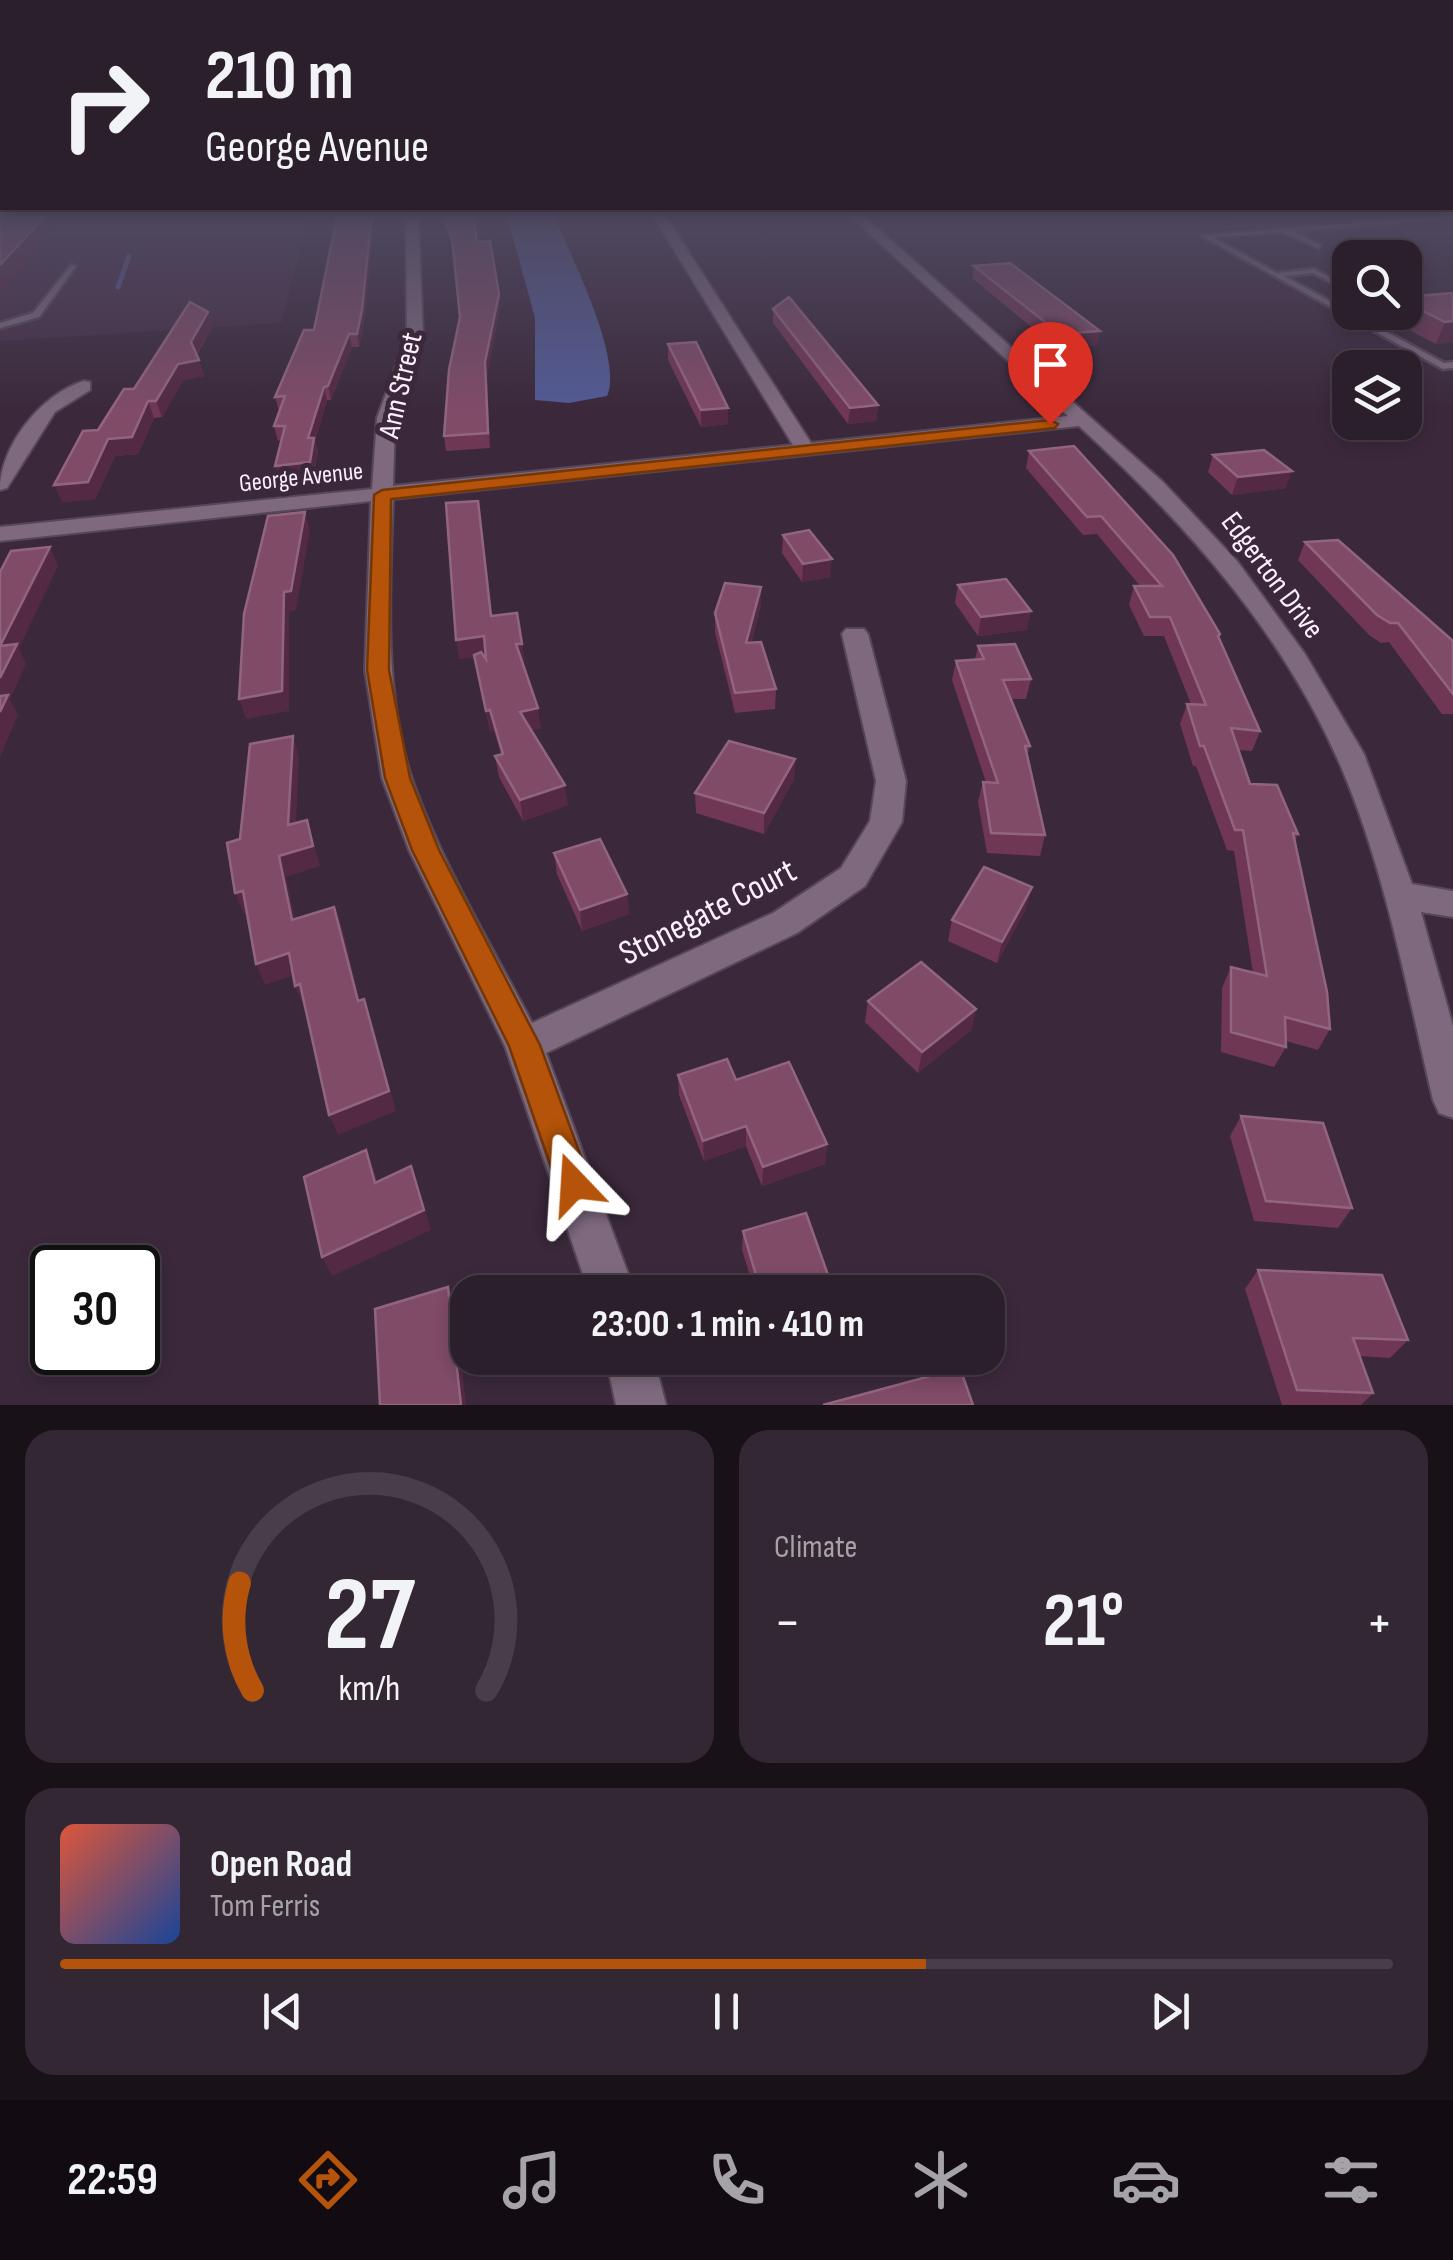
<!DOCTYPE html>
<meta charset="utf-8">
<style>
:root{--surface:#2c1f2c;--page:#342734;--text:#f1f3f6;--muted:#a6a2a9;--line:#483d48;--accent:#b45309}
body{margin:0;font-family:"Sofia Sans Condensed",sans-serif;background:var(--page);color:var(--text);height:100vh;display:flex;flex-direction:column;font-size:38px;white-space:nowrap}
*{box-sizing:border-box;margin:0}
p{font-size:32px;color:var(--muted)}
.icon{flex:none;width:55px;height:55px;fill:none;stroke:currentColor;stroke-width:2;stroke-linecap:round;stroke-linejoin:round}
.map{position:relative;height:1405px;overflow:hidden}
.side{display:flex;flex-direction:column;gap:25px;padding:25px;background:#181118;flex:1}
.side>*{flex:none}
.guide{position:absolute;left:0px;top:0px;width:1455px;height:210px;box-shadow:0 5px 15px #0003,0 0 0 2px var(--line);background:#2c1f2c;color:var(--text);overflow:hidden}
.fabs{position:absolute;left:1332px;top:240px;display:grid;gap:20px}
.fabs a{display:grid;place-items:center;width:90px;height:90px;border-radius:20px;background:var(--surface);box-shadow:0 5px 15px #0003,0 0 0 2px var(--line);font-size:50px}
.speed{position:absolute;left:30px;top:1245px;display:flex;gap:20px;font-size:50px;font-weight:700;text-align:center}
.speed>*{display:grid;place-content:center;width:130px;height:130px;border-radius:50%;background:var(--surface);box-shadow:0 5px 15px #0003,0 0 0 2px var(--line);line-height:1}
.speed .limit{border:5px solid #111;border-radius:15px;background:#fff;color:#111}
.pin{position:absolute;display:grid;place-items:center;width:85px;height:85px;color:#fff;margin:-102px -42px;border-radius:50% 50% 50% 0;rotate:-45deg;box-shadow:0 0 10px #0007}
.pin .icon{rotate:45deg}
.me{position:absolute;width:110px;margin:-55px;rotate:340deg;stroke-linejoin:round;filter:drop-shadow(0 0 8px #0008)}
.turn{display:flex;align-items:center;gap:35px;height:210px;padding:0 40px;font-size:45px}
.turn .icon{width:130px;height:130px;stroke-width:2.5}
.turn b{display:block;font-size:70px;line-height:85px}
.big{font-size:75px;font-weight:700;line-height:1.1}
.side .card{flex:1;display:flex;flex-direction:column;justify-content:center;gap:15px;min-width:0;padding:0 35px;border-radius:30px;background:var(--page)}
.side .dial{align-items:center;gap:0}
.dial svg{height:260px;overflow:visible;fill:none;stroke:var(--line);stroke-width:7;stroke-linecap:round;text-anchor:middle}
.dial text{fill:var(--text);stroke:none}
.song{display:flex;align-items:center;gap:30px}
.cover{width:120px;height:120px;border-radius:15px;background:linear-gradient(135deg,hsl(10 70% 55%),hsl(220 70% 35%))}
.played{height:10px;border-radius:5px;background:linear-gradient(90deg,var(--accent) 65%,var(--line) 65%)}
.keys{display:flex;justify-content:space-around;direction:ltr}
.heat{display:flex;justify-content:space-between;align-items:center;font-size:55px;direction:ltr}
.side .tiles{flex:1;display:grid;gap:25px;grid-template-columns:1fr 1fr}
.card:last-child{grid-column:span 2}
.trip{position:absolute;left:450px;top:1275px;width:555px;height:100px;border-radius:30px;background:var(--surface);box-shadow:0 5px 15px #0003,0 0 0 2px var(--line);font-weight:700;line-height:100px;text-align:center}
.tabs{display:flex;height:160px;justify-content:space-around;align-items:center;background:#120c12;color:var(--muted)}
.tabs .icon{width:70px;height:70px}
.tabs .on{color:var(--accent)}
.tabs b{font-size:45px;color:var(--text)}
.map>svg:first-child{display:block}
.built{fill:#452e46}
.water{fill:#535a94}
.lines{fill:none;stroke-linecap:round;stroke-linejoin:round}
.stream{stroke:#535a94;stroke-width:5}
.service-casing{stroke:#564756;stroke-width:5}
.minor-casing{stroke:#564756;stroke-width:4}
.service{fill:#7e697e;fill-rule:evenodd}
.minor{fill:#7e697e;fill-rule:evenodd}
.wall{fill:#703755}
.shaded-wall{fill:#542943}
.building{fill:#7f4b67;stroke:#92657e;stroke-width:2.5}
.route{fill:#b45309;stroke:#753606;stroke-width:2.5}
.labels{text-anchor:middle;stroke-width:10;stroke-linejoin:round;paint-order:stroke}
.far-street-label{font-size:25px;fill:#fcf0fc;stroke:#3b293b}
.street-label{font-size:30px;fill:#fcf0fc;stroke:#3b293b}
.near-street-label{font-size:35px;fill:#fcf0fc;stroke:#3b293b}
</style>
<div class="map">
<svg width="1453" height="1405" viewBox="0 0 1453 1405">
<rect width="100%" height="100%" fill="#3b293b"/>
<g class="built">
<polygon points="0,212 310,212 281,323 0,341"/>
<polygon points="1180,212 1412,212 1206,225"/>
</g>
<path class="water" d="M 506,212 L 552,212 C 568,249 624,359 607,396 L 569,403 L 535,400 L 535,318 Z"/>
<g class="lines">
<polyline class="stream" points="118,287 129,256"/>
<g class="service-casing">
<g id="service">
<polygon points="1453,215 1453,219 1292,231 1320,245 1318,248 1283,232 1212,237 1277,273 1314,269 1350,288 1350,293 1313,273 1284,276 1444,363 1453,362 1453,368 1443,369 1202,236"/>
<polygon points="71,265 76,266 39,317 0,328 0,323 33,313"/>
</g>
</g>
<g class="minor-casing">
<g id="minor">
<path d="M 406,212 L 418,212 L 423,336 L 395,418 L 393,486 L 793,445 L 651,212 L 663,212 L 811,443 L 1068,416 L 846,212 L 859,212 L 1163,482 L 1237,561 L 1305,654 L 1364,754 L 1412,884 L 1453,891 L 1453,917 L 1421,912 L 1453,1026 L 1453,1118 L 1439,1113 L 1433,1100 C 1407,990 1386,873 1342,769 C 1284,633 1186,524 1079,426 L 393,499 C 390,589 383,695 413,782 C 443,866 491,944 532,1023 L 773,913 L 841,868 L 870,821 L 876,781 L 842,634 L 846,629 L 864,629 L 868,634 L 906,781 L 902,822 L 865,886 L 797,933 L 546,1053 L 635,1292 L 589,1292 L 505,1046 L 409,850 L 382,778 L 365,670 L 371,501 L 0,541 L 0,527 L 372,489 L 377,418 L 407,336 Z"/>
<path d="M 84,381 L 90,382 L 90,390 L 55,412 L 7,488 L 0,490 C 0,446 41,394 84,381 Z"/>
<polygon points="606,1358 654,1358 666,1405 616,1405"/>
</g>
</g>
<use href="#service" class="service"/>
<use href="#minor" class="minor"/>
</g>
<g class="wall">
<polygon points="338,212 375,212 364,323 359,347 352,347 331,400 327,400 315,441 318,452 313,477 280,480 282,440 278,441 274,426 280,411 279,411 275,397 314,330"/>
<polygon points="446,212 477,242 500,307 487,376 490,448 446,451 444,436 460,317 453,248 448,235"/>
<polygon points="974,266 1097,345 1057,348 972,278"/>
<polygon points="1453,293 1453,342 1436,344 1388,319 1390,312 1405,312 1405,297"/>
<polygon points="773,309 878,405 876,421 848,424 773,323"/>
<polygon points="212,327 197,355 204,376 183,380 162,417 154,418 138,454 115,456 95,499 62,502 98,430 134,389"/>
<polygon points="668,344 728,424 701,427 668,360"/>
<polygon points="1074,446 1220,634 1219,639 1260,731 1252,751 1238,750 1250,784 1298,834 1295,841 1330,1029 1318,1050 1286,1041 1286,1047 1274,1067 1221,1052 1222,988 1231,967 1253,973 1234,851 1227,850 1196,766 1193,766 1180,724 1187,704 1191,704 1164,636 1144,636 1129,605 1134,586 1140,586 1097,534 1083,535 1026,468 1029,451"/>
<polygon points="1213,455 1286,488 1232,495 1208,472"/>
<polygon points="783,535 830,577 802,582 782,553"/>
<polygon points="1305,542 1453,641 1453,714 1442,714 1389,642 1381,643 1369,635 1298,560"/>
<polygon points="958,585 1027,630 978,636 955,603"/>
<polygon points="761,587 761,605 751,643 776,689 775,709 735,713 715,632 715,613"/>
<polygon points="492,616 525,663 523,663 541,728 531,730 568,805 523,821 499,777 495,756 501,754 494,730 490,731 475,657 459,659"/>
<polygon points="978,646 1031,679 1026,699 1011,699 1030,746 1027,756 1045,835 1040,856 987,853 978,802 983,782 986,782 952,680 956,661 975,660"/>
<polygon points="795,759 794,779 764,834 696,813 695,793"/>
<polygon points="554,853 629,914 582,931 557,874"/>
<polygon points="1026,908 997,963 948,941 952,920"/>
<polygon points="868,1001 976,1009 971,1030 918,1073 865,1022"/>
<polygon points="678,1075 736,1080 827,1144 825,1164 762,1186 746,1146 704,1161 679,1095"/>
<polygon points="1241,1116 1352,1208 1338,1228 1254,1221 1230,1136"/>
<polygon points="743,1231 834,1292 755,1292 742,1250"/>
<polygon points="1258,1270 1408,1340 1390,1358 1359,1356 1373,1393 1361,1405 1282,1405 1245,1289"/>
</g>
<g class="shaded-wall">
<polygon points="49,212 56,212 61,225 0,295 0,265"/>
<polygon points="372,212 375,212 364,323 359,347 357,334"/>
<polygon points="499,294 500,307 487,376 490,448 485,362"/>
<polygon points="208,312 212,327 195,357 191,342"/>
<polygon points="1453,321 1453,342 1436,344 1445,322"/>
<polygon points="1100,331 1097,345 1057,348 1060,334"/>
<polygon points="349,334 352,347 331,400 328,386"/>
<polygon points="199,360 204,376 183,380 162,417 156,401 178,364"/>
<polygon points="324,387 327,400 315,441 318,452 313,477 280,480 275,466 308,438"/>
<polygon points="148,401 154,418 138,454 115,456 95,499 62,502 54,485 108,439"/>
<polygon points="878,405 876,421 848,424 850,408"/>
<polygon points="728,408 728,424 701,427 701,410"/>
<polygon points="1292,471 1286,488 1232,495 1238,477"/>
<polygon points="305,512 310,530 296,610 289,611 289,711 246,719 239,699 284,592"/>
<polygon points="50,547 58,566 19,648 26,664 10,699 18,715 0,757 0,646"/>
<polygon points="832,559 830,577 802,582 803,564"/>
<polygon points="761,587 761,605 745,663 746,643"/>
<polygon points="1031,611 1027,630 978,636 981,617"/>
<polygon points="484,636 487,656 459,659 456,640"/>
<polygon points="516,644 522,644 525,663 519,664"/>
<polygon points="538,708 541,728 523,732 520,712"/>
<polygon points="490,710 494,730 490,731 486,711"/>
<polygon points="293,736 299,757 295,846 288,825"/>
<polygon points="795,759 794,779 764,834 764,813"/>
<polygon points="565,785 568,805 523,821 520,800"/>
<polygon points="307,820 320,866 286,877 300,941 292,920 279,856"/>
<polygon points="1032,887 1026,908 997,963 1002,942"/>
<polygon points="243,891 251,911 244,914 235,893"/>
<polygon points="627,894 629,914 582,931 580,910"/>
<polygon points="334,907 342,927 365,1022 358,1001"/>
<polygon points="289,953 297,974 265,985 256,964"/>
<polygon points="300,984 309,1005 304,1007 295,986"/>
<polygon points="364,999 396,1111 338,1135 329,1115"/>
<polygon points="976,1009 971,1030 918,1073 922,1052"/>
<polygon points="746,1126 746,1146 704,1161 703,1141"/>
<polygon points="827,1144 825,1164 762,1186 763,1167"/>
<polygon points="366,1150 374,1170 383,1203 375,1183"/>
<polygon points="411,1166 431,1230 332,1276 322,1257"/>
<polygon points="448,1287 455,1306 466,1405 461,1405"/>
<polygon points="777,1358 794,1358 776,1363"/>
</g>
<g class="building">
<polygon points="0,212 49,212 0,265"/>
<polygon points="338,212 372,212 362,310 357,334 349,334 328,386 324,387 308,438 314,438 310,462 275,466 285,426 274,426 285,396 275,397 304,330 314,330"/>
<polygon points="446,212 473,212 477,242 490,241 499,294 485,362 488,433 444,436 449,370 460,317 452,238 446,224"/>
<polygon points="1010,263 1100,331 1060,334 974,266"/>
<polygon points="1453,293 1453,321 1445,322 1405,302 1405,297"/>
<polygon points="789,297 878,405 850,408 773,309"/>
<polygon points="190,302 208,312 191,342 199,360 178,364 156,401 148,401 132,437 108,439 88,482 54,485 83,431 98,430 124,389 134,389"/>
<polygon points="696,342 728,408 701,410 668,344"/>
<polygon points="1074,446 1173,555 1220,634 1218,636 1260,731 1231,728 1250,784 1277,785 1298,834 1293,833 1327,992 1330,1029 1285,1017 1286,1047 1231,1032 1231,967 1267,976 1243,830 1235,830 1204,746 1200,746 1187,704 1206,705 1170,617 1150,617 1134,586 1162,586 1101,516 1087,517 1029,451"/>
<polygon points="1264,450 1292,471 1238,477 1213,455"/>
<polygon points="478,501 491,616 517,613 522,644 516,644 538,708 520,712 565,785 520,800 495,756 503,754 490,710 486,711 474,655 481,652 486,659 484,636 456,640 446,503"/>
<polygon points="305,512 291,591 284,592 282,691 239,699 244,614 268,516"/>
<polygon points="809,530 832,559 803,564 783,535"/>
<polygon points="1338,540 1453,641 1453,694 1398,623 1390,623 1377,615 1305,542"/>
<polygon points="50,547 0,646 17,644 0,678 0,572 11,551"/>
<polygon points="1006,579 1031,611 981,617 958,585"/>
<polygon points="725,583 761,587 746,643 761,642 776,689 735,693 715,613"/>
<polygon points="1015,644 1031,679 1003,680 1030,746 1025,746 1045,835 991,833 983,782 998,783 956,661 984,659 978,646"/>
<polygon points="8,695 0,712 0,696"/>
<polygon points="293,736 288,825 307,820 313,846 279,856 292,920 334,907 358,1001 364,999 389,1091 329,1115 300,984 295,986 289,953 256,964 243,891 235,893 227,843 240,839 250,744"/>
<polygon points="729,741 795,759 764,813 695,793"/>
<polygon points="600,839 627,894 580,910 554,853"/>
<polygon points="984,867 1032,887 1002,942 952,920"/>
<polygon points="921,962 976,1009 922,1052 868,1001"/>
<polygon points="727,1059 736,1080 789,1062 827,1144 763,1167 746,1126 703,1141 678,1075"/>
<polygon points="1241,1116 1323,1123 1352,1208 1266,1201"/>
<polygon points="366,1150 375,1183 411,1166 424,1210 322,1257 304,1177"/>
<polygon points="806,1213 834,1292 761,1292 743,1231"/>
<polygon points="1258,1270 1382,1275 1408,1340 1353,1338 1373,1393 1297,1390"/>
<polygon points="448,1287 461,1405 380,1405 375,1309"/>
<polygon points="960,1368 973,1405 823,1405"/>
</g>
<linearGradient id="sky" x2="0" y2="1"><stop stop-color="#201720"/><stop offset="0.52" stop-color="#4f4960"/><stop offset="1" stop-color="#4f4960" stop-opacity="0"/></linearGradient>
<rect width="1453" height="409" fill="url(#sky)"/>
<polygon class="route" points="1050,420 1058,424 1055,428 391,499 389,670 410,778 439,850 540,1045 591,1184 586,1196 574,1201 561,1196 509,1046 412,850 385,778 367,670 374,495 382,490"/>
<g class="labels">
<g class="far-street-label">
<text transform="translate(301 476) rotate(-6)" y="9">George Avenue</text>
</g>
<g class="street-label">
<text transform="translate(400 385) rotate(-77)" y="10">Ann Street</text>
<text transform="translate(1273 575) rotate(53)" y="10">Edgerton Drive</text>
</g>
<g class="near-street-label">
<text transform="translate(707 911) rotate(-27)" y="12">Stonegate Court</text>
</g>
</g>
</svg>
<div class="fabs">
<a><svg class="icon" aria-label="search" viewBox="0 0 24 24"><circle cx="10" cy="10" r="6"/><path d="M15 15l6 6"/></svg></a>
<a><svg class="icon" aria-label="layers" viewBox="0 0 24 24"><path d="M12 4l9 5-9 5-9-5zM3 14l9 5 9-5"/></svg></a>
</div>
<div class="speed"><div class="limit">30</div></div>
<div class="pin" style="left:1050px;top:424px;background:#d93025"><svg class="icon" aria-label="arrive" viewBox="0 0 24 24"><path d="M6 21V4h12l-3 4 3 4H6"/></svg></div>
<svg class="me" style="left:574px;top:1184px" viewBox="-20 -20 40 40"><path d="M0-17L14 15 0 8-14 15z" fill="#b45309" stroke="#fff" stroke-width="4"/></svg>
<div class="trip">23:00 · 1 min · 410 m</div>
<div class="guide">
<div class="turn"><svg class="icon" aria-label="right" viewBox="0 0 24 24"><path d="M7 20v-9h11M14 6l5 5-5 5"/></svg><div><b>210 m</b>George Avenue</div></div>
</div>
</div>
<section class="side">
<div class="tiles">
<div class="card dial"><svg viewBox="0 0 100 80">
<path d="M14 69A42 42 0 1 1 86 69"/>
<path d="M14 69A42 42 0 0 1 10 36" stroke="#b45309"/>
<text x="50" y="56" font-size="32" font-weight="700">27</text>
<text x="50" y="72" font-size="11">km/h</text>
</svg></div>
<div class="card"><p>Climate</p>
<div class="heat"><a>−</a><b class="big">21°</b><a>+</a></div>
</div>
<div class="card">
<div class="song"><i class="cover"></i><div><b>Open Road</b><p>Tom Ferris</p></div></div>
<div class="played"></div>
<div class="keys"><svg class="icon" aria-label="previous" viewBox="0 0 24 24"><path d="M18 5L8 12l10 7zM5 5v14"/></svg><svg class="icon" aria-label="pause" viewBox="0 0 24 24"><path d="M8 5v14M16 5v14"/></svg><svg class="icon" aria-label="next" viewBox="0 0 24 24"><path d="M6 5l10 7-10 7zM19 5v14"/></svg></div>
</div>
</div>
</section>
<nav class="tabs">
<b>22:59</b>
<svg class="icon on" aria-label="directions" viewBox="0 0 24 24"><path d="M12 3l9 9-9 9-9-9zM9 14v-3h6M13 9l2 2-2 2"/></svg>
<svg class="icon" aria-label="music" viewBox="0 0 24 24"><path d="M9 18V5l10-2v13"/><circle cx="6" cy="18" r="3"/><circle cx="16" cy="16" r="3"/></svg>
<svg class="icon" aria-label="phone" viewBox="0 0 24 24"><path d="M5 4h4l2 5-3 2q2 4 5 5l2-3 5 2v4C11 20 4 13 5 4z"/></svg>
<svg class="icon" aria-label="climate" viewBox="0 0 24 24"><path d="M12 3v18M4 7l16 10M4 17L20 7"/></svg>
<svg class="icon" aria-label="car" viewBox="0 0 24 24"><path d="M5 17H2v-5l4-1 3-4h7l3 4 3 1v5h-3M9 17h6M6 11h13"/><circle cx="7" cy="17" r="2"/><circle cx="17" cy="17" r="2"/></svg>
<svg class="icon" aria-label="filters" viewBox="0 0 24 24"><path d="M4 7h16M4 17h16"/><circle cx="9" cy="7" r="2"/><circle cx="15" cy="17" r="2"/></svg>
</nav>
